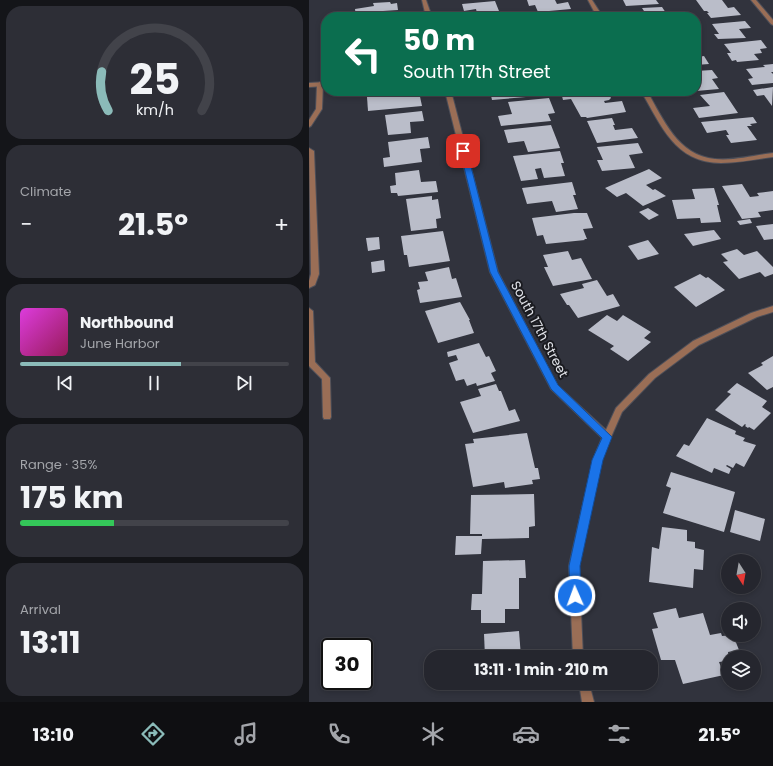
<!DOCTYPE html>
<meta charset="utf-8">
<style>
:root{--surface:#25262e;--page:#2d2e36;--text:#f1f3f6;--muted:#a3a5aa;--line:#42434a;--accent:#8bbbb9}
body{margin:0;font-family:Poppins,sans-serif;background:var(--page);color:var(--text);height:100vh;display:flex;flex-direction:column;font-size:15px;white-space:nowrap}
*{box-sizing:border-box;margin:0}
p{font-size:13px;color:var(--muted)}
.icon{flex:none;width:22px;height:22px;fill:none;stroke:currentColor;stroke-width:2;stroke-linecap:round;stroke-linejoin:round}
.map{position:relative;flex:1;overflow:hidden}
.side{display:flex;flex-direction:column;gap:6px;padding:6px;background:#141519;width:309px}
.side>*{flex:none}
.banner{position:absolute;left:12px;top:12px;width:380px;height:84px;border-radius:16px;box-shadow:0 2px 6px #0003,0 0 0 1px var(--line);background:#0b6e4f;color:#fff;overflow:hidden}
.needle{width:26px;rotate:169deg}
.controls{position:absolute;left:412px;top:554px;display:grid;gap:8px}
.controls a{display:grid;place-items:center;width:40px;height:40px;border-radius:50%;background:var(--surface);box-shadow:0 2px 6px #0003,0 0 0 1px var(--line);font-size:20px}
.speed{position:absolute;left:12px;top:638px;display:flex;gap:8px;font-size:20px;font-weight:700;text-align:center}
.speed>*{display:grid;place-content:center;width:52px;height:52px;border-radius:50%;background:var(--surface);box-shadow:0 2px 6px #0003,0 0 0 1px var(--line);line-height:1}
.speed .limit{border:2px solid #111;border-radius:6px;background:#fff;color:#111}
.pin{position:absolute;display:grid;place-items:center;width:34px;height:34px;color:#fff;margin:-17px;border-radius:8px;box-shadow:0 2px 6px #0006}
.me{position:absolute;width:44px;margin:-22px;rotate:358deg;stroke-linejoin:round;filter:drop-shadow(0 0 3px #0008)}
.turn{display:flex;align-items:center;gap:14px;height:84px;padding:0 16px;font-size:18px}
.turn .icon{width:52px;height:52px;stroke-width:2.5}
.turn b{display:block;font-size:28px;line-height:34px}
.big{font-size:30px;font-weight:700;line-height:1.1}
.side .widget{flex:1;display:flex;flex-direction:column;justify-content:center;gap:6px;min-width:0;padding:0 14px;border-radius:16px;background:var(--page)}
.side .dial{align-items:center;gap:0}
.dial svg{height:104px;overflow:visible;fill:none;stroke:var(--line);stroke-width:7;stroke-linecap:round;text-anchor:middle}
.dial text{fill:var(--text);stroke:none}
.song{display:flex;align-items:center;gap:12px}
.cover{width:48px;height:48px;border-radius:6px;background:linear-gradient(135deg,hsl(300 70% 55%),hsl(330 70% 35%))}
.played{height:4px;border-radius:2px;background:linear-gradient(90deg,var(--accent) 60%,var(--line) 60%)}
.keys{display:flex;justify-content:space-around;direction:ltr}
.heat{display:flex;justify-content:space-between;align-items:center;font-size:22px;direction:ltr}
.charge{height:6px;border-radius:3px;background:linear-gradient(90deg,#34c759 35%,var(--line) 0)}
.trip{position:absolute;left:115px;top:650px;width:234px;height:40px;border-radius:16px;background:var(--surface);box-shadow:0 2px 6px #0003,0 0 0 1px var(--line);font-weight:700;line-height:40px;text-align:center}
.menu{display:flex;height:64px;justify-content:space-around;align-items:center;background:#0f0f12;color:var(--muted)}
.menu .icon{width:28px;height:28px}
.menu .current{color:var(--accent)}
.menu b{font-size:18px;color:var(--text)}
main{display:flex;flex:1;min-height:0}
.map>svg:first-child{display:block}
.building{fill:#babdc9}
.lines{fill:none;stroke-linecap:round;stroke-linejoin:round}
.service-casing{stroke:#4d4f59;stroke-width:2}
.minor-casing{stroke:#4d4f59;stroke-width:2}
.service{fill:#9a6e56;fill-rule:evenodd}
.minor{fill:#9a6e56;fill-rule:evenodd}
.route{fill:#1a73e8;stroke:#114b97}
.labels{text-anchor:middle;stroke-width:4;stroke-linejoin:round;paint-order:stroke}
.street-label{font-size:13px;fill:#e1e3e9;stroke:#1a1b20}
</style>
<main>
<section class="side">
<div class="widget dial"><svg viewBox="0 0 100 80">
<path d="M14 69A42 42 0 1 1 86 69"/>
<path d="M14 69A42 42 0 0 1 9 39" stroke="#8bbbb9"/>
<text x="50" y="56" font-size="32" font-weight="700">25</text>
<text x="50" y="72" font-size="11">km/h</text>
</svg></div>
<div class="widget"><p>Climate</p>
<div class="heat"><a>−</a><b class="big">21.5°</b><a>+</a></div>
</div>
<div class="widget">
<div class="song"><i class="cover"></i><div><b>Northbound</b><p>June Harbor</p></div></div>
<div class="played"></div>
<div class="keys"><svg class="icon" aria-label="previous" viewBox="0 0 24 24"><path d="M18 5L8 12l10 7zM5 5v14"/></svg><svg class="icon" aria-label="pause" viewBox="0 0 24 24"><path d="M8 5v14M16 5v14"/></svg><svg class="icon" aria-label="next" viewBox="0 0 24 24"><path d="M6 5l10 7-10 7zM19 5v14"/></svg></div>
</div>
<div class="widget"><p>Range · 35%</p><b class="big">175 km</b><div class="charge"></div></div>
<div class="widget"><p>Arrival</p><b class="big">13:11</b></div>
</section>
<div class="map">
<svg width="464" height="702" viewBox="0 0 464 702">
<rect width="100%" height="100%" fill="#31333d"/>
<g class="building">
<polygon points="218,0 246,0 248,4 259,2 262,9 229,12 226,5 220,6"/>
<polygon points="314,0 347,0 350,4 317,6"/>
<polygon points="387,0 413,0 419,8 425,7 432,15 402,18 398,13 400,13 398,11 395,11"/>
<polygon points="186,1 192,16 169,17 167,9 155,11 153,4"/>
<polygon points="81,2 82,4 88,3 89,10 74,11 77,17 47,17 46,9 65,6 64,3"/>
<polygon points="353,7 357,13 363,12 366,17 341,17 339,14 337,14 333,8"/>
<polygon points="264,12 267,17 229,17 229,16"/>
<polygon points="436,21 442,28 430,29 437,38 409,39 405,34 410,34 403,24"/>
<polygon points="452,40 458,48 451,49 453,53 445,54 450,60 428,62 427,60 423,61 418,53 422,53 415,44"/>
<polygon points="387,54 389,57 395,56 400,64 387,65"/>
<polygon points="464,64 464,72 462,72 464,74 464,83 443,85 439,79 444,78 437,69 456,67 454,65"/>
<polygon points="403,70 409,78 403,79 410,89 387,91 387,71"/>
<polygon points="464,87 463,106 455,95 448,96 444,90"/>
<polygon points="181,91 227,91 229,96 183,100"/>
<polygon points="110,92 113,106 59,111 58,97"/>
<polygon points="294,92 300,94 302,98 300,100 295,101 296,103 313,101 317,112 278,118 277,117 272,117 262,99 254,100 253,96"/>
<polygon points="415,92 429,113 390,118 384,108 401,106 391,95"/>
<polygon points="240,98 246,113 239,114 242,121 192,126 189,116 203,114 199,102"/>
<polygon points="113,111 115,121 101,122 102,133 79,135 76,115"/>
<polygon points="444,117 448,123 441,124 443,126 438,126 448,140 422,143 417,135 420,135 417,130 398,133 392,122"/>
<polygon points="303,118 306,125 304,125 306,130 323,128 329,138 288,143 278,121"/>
<polygon points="242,125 251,148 219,152 215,141 199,143 195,130"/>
<polygon points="119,137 121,148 111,149 113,162 75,167 74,158 81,157 79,142"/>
<polygon points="329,143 334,153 320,155 326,168 293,171 288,160 294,160 288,147"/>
<polygon points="251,151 255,163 252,163 256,176 235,178 232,168 226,169 229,179 212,181 204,156"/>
<polygon points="340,169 353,178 337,185 344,190 346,189 357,196 334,206 317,193 308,197 296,188"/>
<polygon points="110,170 112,182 127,181 129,192 89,196 88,193 82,193 81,186 87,185 86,173"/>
<polygon points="263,182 267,195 264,195 269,209 247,212 243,201 218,204 213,188"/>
<polygon points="433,184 441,197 450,196 448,193 464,191 464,210 449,212 452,217 433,219 413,186"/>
<polygon points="405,188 410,205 408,205 412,222 392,223 391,218 368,219 363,200 386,199 383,189"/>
<polygon points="123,196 123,200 129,199 132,218 127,219 128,228 102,231 97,199"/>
<polygon points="339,208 350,215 340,220 330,212"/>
<polygon points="265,213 278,213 284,228 274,229 278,239 275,239 276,240 237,244 234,235 228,236 223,218"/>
<polygon points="441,219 443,223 431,225 428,221"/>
<polygon points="464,224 464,239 455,240 447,226"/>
<polygon points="405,230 412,239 384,246 375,234"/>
<polygon points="134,231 141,261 100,267 98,255 95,255 92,236"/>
<polygon points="70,237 71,249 59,251 57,238"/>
<polygon points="339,240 350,254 329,260 319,246"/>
<polygon points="428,249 435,255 448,251 464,267 464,274 456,277 451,272 430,279 414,262 419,261 412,254"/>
<polygon points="259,251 263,260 272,258 283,279 244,286 235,267 239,267 234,255"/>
<polygon points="75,260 76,271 63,273 62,262"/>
<polygon points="140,267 143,279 147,278 153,297 111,303 108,290 111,289 109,282 119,281 116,272"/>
<polygon points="391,274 397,278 399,277 416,290 387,307 365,287"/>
<polygon points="288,280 298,296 304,294 311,306 269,318 260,305 258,305 251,294 275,288 273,284"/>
<polygon points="151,302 161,320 160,320 165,333 129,343 116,311"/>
<polygon points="298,315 308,321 314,315 342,332 335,338 342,342 319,361 301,349 305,346 279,330"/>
<polygon points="170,343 177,357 180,356 187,371 182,373 186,381 168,386 167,383 158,386 155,379 147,381 140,363 149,360 147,355 139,357 138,352"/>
<polygon points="464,356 464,387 458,390 439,373 454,365 452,363"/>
<polygon points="428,383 458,401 453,407 462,413 445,430 440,427 439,428 436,426 437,425 436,424 433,427 406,410 422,394 418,392"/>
<polygon points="187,384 190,391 192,391 200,411 206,409 211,421 164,433 151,402 172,396 169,389"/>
<polygon points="398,418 427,431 426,434 436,438 434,441 447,445 435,467 427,463 424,468 418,465 417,466 422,469 420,474 405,468 403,473 367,456 375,444 380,446"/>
<polygon points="218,433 226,468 229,468 231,479 223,480 224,484 196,488 195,482 164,487 156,444 165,443 164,439"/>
<polygon points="362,472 426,492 415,532 354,513 362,488 357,486"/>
<polygon points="225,494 226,526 220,527 220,538 173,539 172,554 146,555 147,536 173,536 173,534 161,534 162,495"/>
<polygon points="426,510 456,519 451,541 421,532"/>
<polygon points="353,527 378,530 378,541 386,542 386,548 395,550 394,570 385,569 384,588 340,582 343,547 350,549"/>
<polygon points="216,560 217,578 210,578 210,609 196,609 196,623 172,623 172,610 162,610 163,594 173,594 174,561"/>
<polygon points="367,608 370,618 394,613 401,635 412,633 413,636 424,635 430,650 419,652 420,657 419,657 419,661 410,662 415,675 374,684 366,660 352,660 343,629 349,628 344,613"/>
<polygon points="210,631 212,657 176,657 175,634"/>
<polygon points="177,683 218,683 218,686 177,689"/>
</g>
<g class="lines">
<g class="service-casing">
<g id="service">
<polygon points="11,82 14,84 13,109 2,126 0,127 0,120 7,109 8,84"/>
<polygon points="0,148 5,151 10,274 6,285 0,288 0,281 2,274"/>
<polygon points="0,308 4,311 6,362 21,378 22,417 21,419 15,419 14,417 13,379 0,366"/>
</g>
</g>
<g class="minor-casing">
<g id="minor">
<polygon points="113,0 117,0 123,17 117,17"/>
<polygon points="279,0 283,0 294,17 288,17"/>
<polygon points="442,0 447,0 464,20 464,25 462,24"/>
<polygon points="17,82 17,86 0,87 0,83"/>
<polygon points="136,91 142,91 189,272 248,385 297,430 307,408 340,374 384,341 442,313 464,306 464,312 448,317 390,345 346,378 313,412 292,460 270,566 274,657 264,657 260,566 284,460 293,438 242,389 181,272"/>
<path d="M 332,91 L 338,91 C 354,119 369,156 406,159 C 425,161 445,155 464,153 L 464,157 C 447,159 429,163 412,163 C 366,163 352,125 332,91 Z"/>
<polygon points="270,683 280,683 285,702 273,702"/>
</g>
</g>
<use href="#service" class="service"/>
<use href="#minor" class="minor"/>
</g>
<polygon class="route" points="154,149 158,151 189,272 249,385 303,437 294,460 271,566 272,596 271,600 266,601 262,600 261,596 260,566 283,460 293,438 242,389 181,272 151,151"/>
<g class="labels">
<g class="street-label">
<text transform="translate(231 329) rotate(62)" y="5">South 17th Street</text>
</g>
</g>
</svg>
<div class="controls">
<a><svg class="needle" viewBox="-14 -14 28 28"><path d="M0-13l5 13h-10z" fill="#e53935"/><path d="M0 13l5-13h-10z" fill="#a3a5aa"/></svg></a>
<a><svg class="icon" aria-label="sound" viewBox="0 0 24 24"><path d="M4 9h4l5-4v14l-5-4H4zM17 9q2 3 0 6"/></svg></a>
<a><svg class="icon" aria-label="layers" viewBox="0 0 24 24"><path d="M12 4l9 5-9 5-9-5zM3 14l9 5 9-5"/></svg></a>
</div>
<div class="speed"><div class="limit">30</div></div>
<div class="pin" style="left:154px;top:151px;background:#d93025"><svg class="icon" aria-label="arrive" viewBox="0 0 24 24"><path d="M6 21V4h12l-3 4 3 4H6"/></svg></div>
<svg class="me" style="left:266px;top:596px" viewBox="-20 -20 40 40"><circle r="17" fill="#1a73e8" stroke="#fff" stroke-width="3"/><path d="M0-11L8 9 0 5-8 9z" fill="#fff"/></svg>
<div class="trip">13:11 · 1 min · 210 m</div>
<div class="banner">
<div class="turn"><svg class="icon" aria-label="left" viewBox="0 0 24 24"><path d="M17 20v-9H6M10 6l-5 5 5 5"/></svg><div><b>50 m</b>South 17th Street</div></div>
</div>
</div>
</main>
<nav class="menu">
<b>13:10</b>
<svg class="icon current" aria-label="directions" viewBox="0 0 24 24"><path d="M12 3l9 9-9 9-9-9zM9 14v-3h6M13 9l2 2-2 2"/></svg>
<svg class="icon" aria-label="music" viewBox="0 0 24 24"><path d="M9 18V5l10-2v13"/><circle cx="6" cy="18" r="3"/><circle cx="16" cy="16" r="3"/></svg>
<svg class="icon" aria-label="phone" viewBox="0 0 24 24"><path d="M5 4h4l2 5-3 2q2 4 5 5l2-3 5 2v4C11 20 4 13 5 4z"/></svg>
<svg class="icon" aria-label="climate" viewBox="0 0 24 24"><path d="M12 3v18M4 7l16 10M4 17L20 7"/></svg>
<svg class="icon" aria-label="car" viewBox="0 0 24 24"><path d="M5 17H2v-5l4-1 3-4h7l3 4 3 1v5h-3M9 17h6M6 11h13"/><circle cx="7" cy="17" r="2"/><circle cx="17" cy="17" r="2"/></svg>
<svg class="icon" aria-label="filters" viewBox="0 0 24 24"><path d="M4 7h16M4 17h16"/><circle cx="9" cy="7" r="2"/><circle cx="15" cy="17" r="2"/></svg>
<b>21.5°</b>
</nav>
